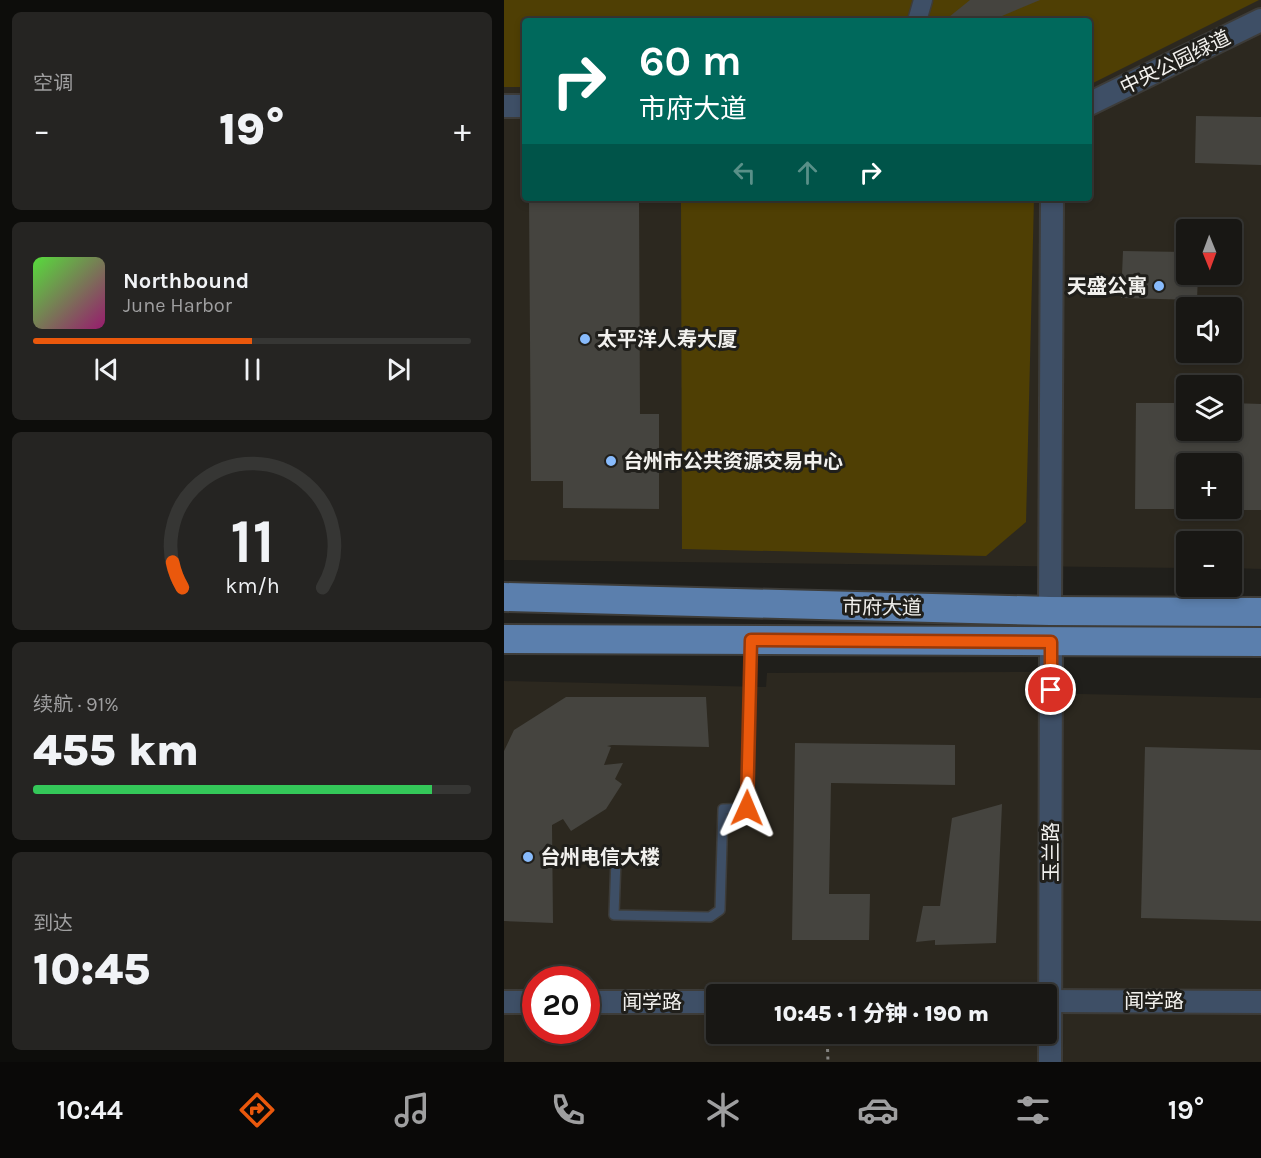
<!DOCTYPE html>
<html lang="zh">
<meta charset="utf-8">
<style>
:root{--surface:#181714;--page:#252422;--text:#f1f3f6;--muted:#9f9fa0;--line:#363634;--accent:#ea580c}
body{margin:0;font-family:Karla,"Noto Sans SC",sans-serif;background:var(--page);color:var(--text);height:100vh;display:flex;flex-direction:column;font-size:22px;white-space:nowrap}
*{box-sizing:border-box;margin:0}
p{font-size:20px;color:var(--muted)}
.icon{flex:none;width:33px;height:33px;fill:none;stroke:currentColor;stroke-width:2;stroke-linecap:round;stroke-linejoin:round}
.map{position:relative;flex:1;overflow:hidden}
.drawer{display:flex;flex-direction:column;gap:12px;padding:12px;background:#0d0d0b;width:504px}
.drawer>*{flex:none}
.guide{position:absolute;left:18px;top:18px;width:570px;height:183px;border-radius:6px;box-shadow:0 3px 9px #0003,0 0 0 2px var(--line);background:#00695c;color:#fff;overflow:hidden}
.needle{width:39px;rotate:179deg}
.tools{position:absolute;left:672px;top:219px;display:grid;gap:12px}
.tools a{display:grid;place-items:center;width:66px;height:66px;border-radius:6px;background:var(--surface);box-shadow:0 3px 9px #0003,0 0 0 2px var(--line);font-size:30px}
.speed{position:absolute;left:18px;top:966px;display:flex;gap:12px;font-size:30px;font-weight:700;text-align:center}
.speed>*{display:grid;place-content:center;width:78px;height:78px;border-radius:50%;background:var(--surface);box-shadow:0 3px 9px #0003,0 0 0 2px var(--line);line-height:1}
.speed .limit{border:9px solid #d22;background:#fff;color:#111}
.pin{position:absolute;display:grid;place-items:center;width:51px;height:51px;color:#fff;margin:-26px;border:3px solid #fff;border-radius:50%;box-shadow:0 2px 6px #0007}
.me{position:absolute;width:66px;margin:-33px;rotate:1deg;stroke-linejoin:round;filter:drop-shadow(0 0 4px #0008)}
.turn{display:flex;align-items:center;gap:21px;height:126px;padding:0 18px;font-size:27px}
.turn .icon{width:78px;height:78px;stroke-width:2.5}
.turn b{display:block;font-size:42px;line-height:51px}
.lanes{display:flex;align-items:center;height:57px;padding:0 18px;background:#0003;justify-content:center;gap:30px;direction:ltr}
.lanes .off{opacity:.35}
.big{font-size:45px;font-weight:800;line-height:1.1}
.drawer .tile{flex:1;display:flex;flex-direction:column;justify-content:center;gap:9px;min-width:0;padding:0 21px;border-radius:9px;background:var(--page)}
.drawer .dial{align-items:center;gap:0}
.dial svg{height:156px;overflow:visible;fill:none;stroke:var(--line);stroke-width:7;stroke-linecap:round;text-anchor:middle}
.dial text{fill:var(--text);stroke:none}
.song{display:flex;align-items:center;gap:18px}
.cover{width:72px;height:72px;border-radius:9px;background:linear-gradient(135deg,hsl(110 70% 55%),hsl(320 70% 35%))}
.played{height:6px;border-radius:3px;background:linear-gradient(90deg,var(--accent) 50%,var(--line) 50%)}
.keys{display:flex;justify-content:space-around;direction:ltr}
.heat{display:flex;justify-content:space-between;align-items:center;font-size:33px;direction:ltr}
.charge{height:9px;border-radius:4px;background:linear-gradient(90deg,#34c759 91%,var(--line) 0)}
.trip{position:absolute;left:202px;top:984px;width:351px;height:60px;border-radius:6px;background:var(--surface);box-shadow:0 3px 9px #0003,0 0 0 2px var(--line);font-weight:800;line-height:60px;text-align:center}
.dock{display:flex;height:96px;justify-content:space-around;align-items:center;background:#0a0908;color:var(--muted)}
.dock .icon{width:42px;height:42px}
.dock .selected{color:var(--accent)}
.dock b{font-size:27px;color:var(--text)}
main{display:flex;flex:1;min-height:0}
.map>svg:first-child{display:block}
.built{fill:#2c281f;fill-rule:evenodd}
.green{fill:#4f3f04}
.building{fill:#45443f}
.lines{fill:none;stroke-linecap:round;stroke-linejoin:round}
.service-casing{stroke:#3d3c39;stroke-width:12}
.minor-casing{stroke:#3d3c39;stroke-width:21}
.tertiary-casing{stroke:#3d3c39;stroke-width:26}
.primary-casing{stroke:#3d3c39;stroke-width:32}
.path{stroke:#878683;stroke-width:3;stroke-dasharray:3 4.5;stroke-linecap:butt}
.service{stroke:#3e4f66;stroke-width:9}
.minor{stroke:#3e4f66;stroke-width:18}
.tertiary{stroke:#3e4f66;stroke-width:22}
.primary{stroke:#5b7fad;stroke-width:28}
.route-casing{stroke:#983908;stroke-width:15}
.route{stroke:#ea580c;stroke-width:10}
.poi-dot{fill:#88bbfc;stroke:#201f1b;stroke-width:2}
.labels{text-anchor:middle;stroke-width:6;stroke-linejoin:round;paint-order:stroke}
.street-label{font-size:20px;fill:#f2f1ee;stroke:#201f1b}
.poi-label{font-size:20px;font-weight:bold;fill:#f2f1ee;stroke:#201f1b;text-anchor:start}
</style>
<main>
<section class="drawer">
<div class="tile"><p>空调</p>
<div class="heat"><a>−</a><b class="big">19°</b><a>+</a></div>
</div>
<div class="tile">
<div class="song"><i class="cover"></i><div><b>Northbound</b><p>June Harbor</p></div></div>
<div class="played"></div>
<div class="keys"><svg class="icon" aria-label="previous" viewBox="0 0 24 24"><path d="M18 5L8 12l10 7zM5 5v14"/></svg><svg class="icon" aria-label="pause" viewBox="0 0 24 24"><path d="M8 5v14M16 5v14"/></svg><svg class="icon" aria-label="next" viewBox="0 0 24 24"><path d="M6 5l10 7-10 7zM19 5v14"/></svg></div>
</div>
<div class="tile dial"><svg viewBox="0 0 100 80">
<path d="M14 69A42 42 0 1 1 86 69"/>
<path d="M14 69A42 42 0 0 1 9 56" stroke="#ea580c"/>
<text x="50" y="56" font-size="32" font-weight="700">11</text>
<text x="50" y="72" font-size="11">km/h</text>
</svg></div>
<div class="tile"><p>续航 · 91%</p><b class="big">455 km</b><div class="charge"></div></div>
<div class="tile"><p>到达</p><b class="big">10:45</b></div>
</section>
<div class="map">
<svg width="757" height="1062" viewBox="0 0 757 1062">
<rect width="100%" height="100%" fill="#201f1b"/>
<g class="built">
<path d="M 0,0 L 757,0 L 757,569 L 728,568 L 728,542 L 682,542 L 682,568 L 0,560 ZM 21,21 L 585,21 L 585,198 L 21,198 ZM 682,230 L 728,230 L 728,274 L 682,274 ZM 682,308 L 728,308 L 728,352 L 682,352 ZM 682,386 L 728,386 L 728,430 L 682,430 ZM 682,464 L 728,464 L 728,508 L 682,508 Z"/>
<path d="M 532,672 L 532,693 L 757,698 L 757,1062 L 0,1062 L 0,681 L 262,687 L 263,673 ZM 32,980 L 82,980 L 82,1030 L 32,1030 ZM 213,994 L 543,994 L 543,1034 L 213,1034 Z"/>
</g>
<g class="green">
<polygon points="0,0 755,0 585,85 585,21 21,21 21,87 0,87"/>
<polygon points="177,198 530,198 522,522 482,556 178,549"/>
</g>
<g class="building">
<polygon points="466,0 536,0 486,21 440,21"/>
<polygon points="692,116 757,117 757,165 691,163"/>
<polygon points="25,198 135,198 136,414 155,414 155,509 59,508 59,481 27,481"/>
<polygon points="619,251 682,252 682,274 694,274 693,300 617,298"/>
<polygon points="632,403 682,403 682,430 728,430 728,403 757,404 757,510 728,510 728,464 682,464 682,509 631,509"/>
<polygon points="62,697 202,697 205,747 108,745 103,746 107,747 100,765 119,763 111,779 118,784 102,809 67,831 59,819 48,825 49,923 0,921 0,751 10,730"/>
<polygon points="291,743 451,745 451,785 327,783 325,894 366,894 365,940 288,940"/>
<polygon points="641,747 757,750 757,921 637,918"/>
<polygon points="498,804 492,943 431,945 431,940 412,942 419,906 436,906 448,818"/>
</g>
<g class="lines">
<g class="service-casing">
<polyline id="service" points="112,859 110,915 206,917 216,910 219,809 243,808 247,643"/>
</g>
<g class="minor-casing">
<polyline id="minor" points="413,21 419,0"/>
</g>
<g class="tertiary-casing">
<g id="tertiary">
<polyline points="585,104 757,20"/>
<polyline points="0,106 21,106"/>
<polyline points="546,611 548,198"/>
<polyline points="543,1001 757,1002"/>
<polyline points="0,1002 32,1002"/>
<polyline points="82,1002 213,1002"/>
<polyline points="546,1062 547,642"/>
</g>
</g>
<g class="primary-casing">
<g id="primary">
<polyline points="0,597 546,611 757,612"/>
<polyline points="0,639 757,642"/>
</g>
</g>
<polyline class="path" points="323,1034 324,1062"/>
<use href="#service" class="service"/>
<use href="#minor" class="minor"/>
<use href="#tertiary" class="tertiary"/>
<use href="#primary" class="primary"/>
</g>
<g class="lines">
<g class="route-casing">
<polyline id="route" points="243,808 247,640 547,642 547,690"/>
</g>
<use href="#route" class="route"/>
</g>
<g class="poi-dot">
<circle cx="655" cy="286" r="6"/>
<circle cx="81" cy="339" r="6"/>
<circle cx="107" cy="461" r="6"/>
<circle cx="24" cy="857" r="6"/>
</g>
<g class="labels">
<g class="street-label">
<text transform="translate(671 62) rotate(-26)" y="7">中央公园绿道</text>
<text transform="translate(378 607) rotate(1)" y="7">市府大道</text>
<text transform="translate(547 852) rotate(-90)" y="7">玉兰路</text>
<text x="650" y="1008">闻学路</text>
<text x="148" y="1009">闻学路</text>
</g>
<g class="poi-label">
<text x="643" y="293" text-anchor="end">天盛公寓</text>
<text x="93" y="346">太平洋人寿大厦</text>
<text x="119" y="468">台州市公共资源交易中心</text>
<text x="36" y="864">台州电信大楼</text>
</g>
</g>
</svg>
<div class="tools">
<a><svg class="needle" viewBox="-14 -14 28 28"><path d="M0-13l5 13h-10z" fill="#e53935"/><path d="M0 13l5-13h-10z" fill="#9f9fa0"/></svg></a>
<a><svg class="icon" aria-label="sound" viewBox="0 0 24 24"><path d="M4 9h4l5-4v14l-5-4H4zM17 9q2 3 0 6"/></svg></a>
<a><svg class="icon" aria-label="layers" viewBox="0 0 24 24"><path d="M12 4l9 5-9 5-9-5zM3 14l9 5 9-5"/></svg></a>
<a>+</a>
<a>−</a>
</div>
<div class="speed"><div class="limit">20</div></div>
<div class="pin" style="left:547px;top:690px;background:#d93025"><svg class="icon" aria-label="arrive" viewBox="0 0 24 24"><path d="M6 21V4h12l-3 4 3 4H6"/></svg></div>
<svg class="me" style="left:243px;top:808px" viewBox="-20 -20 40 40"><path d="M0-17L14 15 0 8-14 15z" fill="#ea580c" stroke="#fff" stroke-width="4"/></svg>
<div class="trip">10:45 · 1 分钟 · 190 m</div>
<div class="guide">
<div class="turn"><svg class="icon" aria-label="right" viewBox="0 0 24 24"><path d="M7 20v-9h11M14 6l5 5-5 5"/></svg><div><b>60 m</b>市府大道</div></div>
<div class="lanes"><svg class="icon off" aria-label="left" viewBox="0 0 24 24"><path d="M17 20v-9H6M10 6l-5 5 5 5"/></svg><svg class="icon off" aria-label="ahead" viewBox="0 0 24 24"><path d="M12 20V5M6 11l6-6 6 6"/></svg><svg class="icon" aria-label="right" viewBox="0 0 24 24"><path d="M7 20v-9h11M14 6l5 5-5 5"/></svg></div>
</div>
</div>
</main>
<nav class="dock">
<b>10:44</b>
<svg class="icon selected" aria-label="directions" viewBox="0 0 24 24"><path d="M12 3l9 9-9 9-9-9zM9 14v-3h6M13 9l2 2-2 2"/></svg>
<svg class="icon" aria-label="music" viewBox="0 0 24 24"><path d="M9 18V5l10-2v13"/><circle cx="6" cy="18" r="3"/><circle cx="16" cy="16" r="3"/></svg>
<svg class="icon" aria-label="phone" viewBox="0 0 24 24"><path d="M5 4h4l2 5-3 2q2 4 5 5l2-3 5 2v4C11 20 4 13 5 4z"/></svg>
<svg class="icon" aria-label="climate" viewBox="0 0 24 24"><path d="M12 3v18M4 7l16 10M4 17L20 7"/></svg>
<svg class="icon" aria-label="car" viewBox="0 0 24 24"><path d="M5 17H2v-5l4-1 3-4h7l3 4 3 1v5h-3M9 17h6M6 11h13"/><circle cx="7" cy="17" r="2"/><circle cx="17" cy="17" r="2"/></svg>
<svg class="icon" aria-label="filters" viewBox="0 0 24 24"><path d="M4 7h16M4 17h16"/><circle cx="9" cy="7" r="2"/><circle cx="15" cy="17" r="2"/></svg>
<b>19°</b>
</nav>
